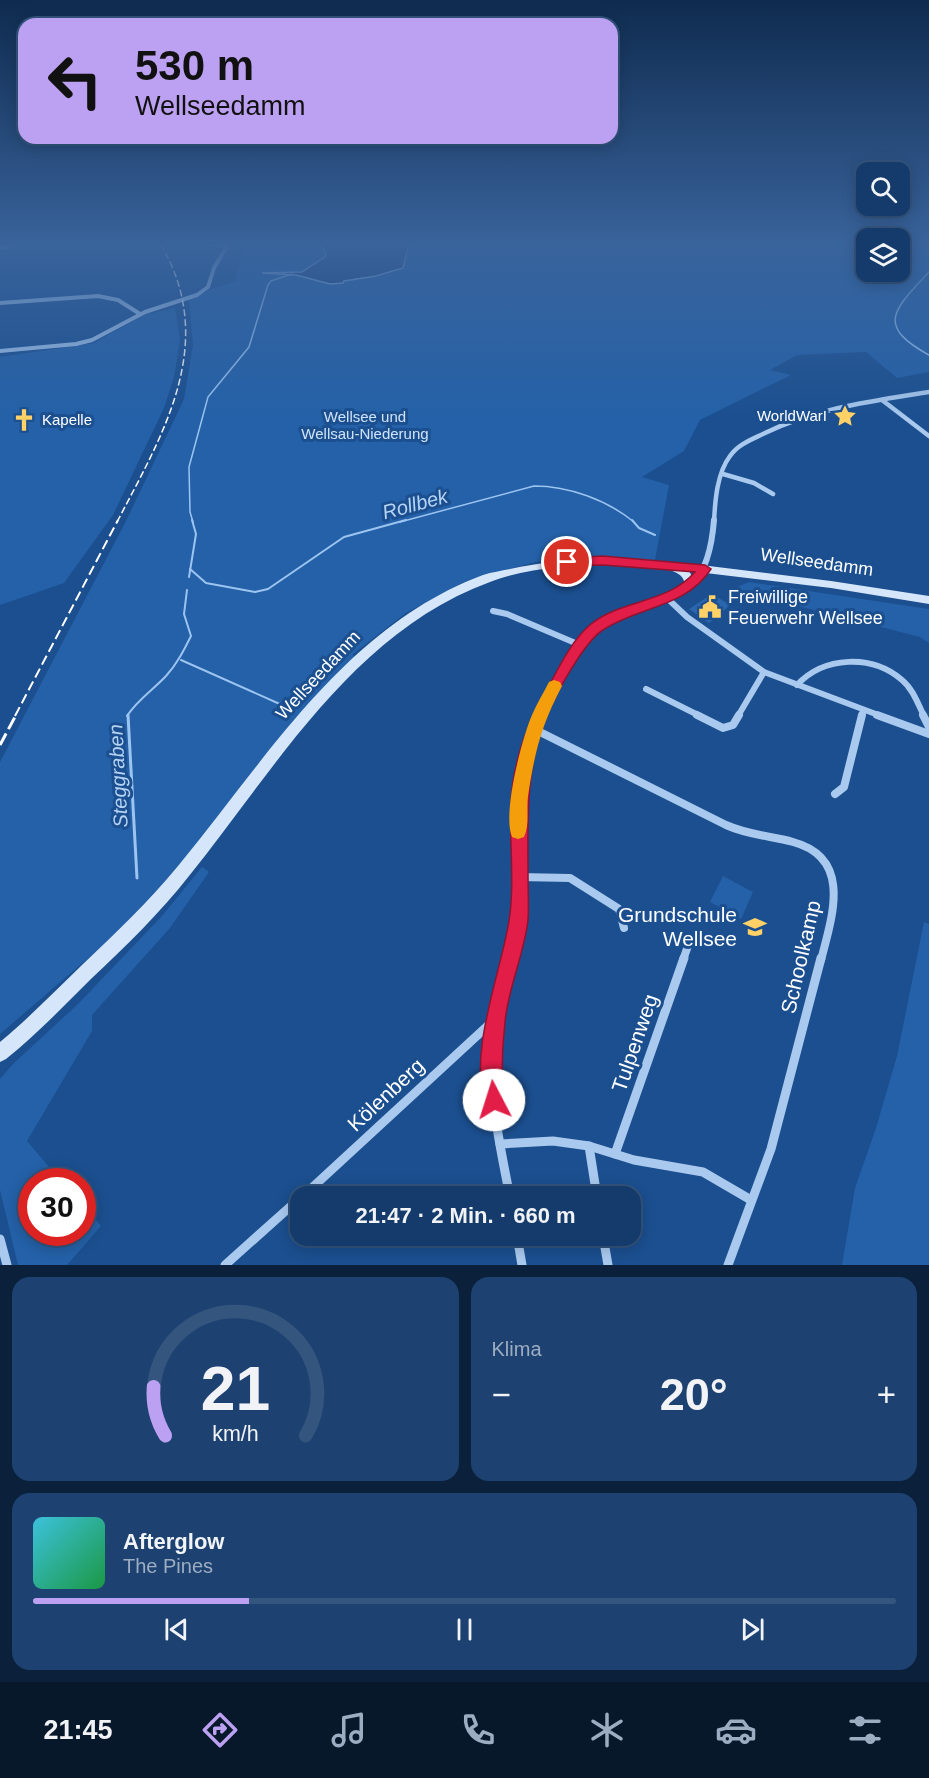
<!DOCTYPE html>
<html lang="de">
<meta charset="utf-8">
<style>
:root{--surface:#143b6b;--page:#1d4271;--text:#f1f3f6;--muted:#9dadc1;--line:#33557e;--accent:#bca0f2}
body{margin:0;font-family:Arial,sans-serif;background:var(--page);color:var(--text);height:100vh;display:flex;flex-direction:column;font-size:22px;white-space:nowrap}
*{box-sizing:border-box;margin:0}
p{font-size:20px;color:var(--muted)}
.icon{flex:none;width:33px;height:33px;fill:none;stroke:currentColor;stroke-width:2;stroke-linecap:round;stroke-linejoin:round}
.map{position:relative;height:1265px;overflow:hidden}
.sheet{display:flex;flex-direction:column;gap:12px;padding:12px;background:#0b203b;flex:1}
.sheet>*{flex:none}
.banner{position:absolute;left:18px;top:18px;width:600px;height:126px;border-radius:18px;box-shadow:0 3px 15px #0003,0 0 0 2px var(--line);background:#bca0f2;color:#111;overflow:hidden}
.fabs{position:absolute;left:856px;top:162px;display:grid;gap:12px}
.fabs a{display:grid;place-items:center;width:54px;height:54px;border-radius:12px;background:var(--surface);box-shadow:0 3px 15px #0003,0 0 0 2px var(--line);font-size:30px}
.speed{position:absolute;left:18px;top:1168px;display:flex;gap:12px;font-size:30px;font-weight:700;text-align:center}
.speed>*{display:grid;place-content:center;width:78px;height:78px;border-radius:50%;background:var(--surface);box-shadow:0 3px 15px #0003,0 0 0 2px var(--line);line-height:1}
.speed .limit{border:9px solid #d22;background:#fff;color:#111}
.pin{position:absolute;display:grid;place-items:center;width:51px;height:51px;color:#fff;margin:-26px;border:3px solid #fff;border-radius:50%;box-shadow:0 2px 6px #0007}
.me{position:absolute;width:66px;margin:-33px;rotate:355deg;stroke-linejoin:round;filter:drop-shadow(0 0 4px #0008)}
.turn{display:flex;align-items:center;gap:21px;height:126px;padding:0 18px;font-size:27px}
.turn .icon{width:78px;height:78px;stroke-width:2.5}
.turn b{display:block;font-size:42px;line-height:51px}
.big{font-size:45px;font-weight:700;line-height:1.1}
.sheet .card{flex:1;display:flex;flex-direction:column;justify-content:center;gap:9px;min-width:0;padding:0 21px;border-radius:18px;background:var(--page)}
.sheet .dial{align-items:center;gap:0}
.dial svg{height:156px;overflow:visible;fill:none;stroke:var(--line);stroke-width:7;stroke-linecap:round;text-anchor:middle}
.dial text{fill:var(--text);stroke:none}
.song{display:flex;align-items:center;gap:18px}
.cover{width:72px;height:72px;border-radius:9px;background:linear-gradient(135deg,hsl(190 70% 55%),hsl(140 70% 35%))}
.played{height:6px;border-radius:3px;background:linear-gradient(90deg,var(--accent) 25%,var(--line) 25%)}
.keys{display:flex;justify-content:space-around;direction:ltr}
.heat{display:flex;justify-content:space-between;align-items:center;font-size:33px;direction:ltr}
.sheet .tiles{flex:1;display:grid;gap:12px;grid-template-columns:1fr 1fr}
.card:last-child{grid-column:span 2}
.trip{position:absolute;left:290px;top:1186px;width:351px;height:60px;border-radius:18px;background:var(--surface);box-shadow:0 3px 15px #0003,0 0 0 2px var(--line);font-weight:700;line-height:60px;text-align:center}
.tab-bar{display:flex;height:96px;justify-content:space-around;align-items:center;background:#08182b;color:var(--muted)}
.tab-bar .icon{width:42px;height:42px}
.tab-bar .selected{color:var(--accent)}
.tab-bar b{font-size:27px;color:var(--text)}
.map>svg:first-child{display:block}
.green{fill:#2461a8}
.water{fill:#123a6d;stroke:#9cc4f0;stroke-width:1.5}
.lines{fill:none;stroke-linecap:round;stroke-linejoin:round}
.stream-far2{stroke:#9cc4f0;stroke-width:1.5}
.stream-far1{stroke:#9cc4f0;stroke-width:2}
.stream{stroke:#9cc4f0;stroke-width:3}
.building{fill:#2a66ad}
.street-far4{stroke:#a9c9ee;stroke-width:4}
.street-far3{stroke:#a9c9ee;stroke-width:4.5}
.street-far2{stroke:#a9c9ee;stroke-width:6}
.street-far1{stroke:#a9c9ee;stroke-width:8}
.street{stroke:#a9c9ee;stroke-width:9}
.secondary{fill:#d6e6fa;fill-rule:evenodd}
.rail-far2{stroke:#fff;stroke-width:1.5;stroke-dasharray:7 3;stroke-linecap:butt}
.rail-far1{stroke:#fff;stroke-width:2;stroke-dasharray:10 4.5;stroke-linecap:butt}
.rail{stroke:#fff;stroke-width:3;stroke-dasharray:13 5;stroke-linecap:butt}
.route{fill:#e11d48;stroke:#92132f;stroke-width:1.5}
.slow{fill:#f59e0b}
.labels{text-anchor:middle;stroke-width:6;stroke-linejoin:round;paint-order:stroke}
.far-poi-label{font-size:15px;fill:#fff;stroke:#1b4f8f;text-anchor:end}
.far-park-label{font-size:15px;fill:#cfe3fa;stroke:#1b4f8f}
.street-label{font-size:18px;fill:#fff;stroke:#1b4f8f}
.poi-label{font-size:18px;fill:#fff;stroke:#1b4f8f;text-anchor:start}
.water-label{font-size:20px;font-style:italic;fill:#b5d3f5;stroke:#1b4f8f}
.near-poi-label{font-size:21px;fill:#fff;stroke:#1b4f8f;text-anchor:end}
.near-street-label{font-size:21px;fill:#fff;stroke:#1b4f8f}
</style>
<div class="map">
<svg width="929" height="1265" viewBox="0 0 929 1265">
<rect width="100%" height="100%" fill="#1b4f8f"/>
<g class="green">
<polygon points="250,243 867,243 867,272 900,272 900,243 929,243 929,372 897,378 866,352 797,355 770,370 791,375 700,420 684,451 642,477 669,485 655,560 600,556 535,562 466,581 406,613 353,654 354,657 325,692 320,691 310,703 176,869 115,935 0,1034 0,762 127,519 184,399 193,345 189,300 211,289 235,282 241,254"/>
<polygon points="175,308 180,340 174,377 164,408 113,515 64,583 0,605 0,357 94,343 143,315"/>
<polygon points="749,582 929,609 929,643 920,637 732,589"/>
<polygon points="202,867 209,872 170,928 92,1015 92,1031 27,1141 62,1182 32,1182 32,1233 82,1233 83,1205 101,1226 67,1265 18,1265 0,1190 0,1079 13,1064 79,1003 162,916"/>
<polygon points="723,876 753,892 741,919 710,902"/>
<polygon points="924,922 929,924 929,1265 842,1265 855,1188 876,1128 897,1056"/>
</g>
<polygon class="water" points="316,243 409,243 403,268 376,276 344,281 343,283 330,284 296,275 262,273 302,272 326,256 324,249"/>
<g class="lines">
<g class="stream-far2">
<path d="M 929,272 C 895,309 874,325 929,355"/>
<polyline points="193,522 190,512 189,467 208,397 249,347 268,285 271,281 292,274"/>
<path d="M 400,522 L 534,486 C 569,486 607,500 634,522"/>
</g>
<g class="stream-far1">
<polyline points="632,520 639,528 655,535"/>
<polyline points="190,569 206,583 255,592 268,589 344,537 406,520"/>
<polyline points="189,577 196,534 192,520"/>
<polyline points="181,660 282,705"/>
<path d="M 127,716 C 137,700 153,690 166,676 C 177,664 184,650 191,636 L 184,614 L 187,590"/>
</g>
<polyline class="stream" points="128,715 137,878"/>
</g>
<polygon class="building" points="712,594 730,605 709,623 689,609"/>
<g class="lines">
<g class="street-far4">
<polyline points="203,243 227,246"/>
<polyline points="0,248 25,243"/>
<polyline points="0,303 98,296 118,300 140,314"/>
<polyline points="0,351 76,344 92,340 145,312 197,295 208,287 214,268 229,243"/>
</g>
<g class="street-far3">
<polyline points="882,400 929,436"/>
<polyline points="723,474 754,483 773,494"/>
<path d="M 714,522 C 715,501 717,473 730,456 C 738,444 753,439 765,433 C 817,408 873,401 929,392"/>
</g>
<g class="street-far2">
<polyline points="668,599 687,617 764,672 881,716"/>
<polyline points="493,611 507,614 580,645"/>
<path d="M 797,685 C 824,656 872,654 902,680 C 913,689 918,704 924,716"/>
<polyline points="646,689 700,716"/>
<path d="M 540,716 C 550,686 570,647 597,628 C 655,585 706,621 714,520"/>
<polyline points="738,716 764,672"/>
<polyline points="862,716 863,711"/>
</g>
<g class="street-far1">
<polyline points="697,715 723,728 733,725 739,715"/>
<polyline points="877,715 929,734"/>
<polyline points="923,715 929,727"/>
<path d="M 534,729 L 726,825 C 748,835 771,836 793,842 C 853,858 832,917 821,960"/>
<polyline points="835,794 844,787 862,715"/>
<polyline points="519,877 570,878 619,909 624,928"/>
<path d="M 510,960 C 524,913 517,866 519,818 C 520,782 528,748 540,715"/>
<polyline points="683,960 689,943"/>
</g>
<g class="street">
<polyline points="500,1144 553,1141 589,1146 634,1160 703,1172 751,1200"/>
<polyline points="589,1146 597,1197"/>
<polyline points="615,1154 684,958"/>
<polyline points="302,1197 494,1020"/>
<path d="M 510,1197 C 500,1146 488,1093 492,1040 C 495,1012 503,985 511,958"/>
<polyline points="517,1236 522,1265"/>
<polyline points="603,1236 608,1265"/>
<polyline points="0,1239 7,1265"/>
<polyline points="225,1265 300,1198"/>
<polyline points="728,1265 771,1149 821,958"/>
</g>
<path class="secondary" d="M 595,558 L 641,559 L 709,566 L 831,581 L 929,596 L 929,604 L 831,588 L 689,571 L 697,585 L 691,589 L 687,588 C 685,584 684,579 681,576 C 667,563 629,565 610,565 C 573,565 525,568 490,582 C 353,632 276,768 189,876 C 160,913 126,946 92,978 C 64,1006 37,1034 6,1059 L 0,1062 L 0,1042 C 29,1018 56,990 83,964 C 116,933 149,901 178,866 C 267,758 346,626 483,575 C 492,572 501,571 510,569 C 539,563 566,559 595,558 Z"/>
<path class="rail-far2" d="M 117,522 C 164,432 219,342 160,243"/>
<polyline class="rail-far1" points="15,716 118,520"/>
<polyline class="rail" points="0,745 16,715"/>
</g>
<linearGradient id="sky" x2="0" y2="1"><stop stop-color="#0f2b4f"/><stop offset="0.58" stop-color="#39639b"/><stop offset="1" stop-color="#39639b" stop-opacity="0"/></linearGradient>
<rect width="929" height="420" fill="url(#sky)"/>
<path class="route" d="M 603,556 L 705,565 L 711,569 C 686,608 639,606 603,630 C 584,642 557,692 548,713 C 525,763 528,821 528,874 C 528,889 529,905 528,920 C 524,955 508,988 505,1022 C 503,1040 502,1059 502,1076 C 502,1088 506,1097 502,1108 L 494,1111 L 487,1108 C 466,1057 501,973 509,921 C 515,883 509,842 511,803 C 513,758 530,718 552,680 C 562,661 574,638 591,624 C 622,599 667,604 695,572 L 603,565 L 567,566 L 560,562 L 567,558 Z"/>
<path class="slow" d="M 554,680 L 560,682 L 562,686 C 541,726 535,751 528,796 C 526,809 530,824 524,837 L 518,839 L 512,837 C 502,814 522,738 532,715 C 537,703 544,692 549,682 Z"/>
<defs>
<g id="sight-bare" transform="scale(1.8)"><path d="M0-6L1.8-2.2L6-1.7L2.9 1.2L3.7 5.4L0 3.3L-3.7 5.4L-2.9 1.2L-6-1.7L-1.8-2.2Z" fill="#ffd166" stroke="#1b4f8f" stroke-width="2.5" paint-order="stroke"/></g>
<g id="church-bare" transform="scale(1.8)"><path d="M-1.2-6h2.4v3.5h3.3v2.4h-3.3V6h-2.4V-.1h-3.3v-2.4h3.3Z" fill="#ffd166" stroke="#1b4f8f" stroke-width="2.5" paint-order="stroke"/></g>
<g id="civic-bare" transform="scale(1.8)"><path d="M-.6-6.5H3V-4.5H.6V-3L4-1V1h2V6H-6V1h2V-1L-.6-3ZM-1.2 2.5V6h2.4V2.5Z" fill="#ffd166" stroke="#1b4f8f" stroke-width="2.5" paint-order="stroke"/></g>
<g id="school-bare" transform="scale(1.8)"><path d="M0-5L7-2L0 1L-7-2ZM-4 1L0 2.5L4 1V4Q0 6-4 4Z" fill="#ffd166" stroke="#1b4f8f" stroke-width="2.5" paint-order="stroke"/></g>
</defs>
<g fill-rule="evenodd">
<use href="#sight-bare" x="845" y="416"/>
<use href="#church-bare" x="24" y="420"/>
<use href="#civic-bare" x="710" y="607"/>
<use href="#school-bare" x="755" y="927"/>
</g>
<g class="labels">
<g class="far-poi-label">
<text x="827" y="421">WorldWarI</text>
<text x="42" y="425" text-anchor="start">Kapelle</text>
</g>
<g class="far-park-label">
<text x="365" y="422">Wellsee und<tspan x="365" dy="17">Wellsau-Niederung</tspan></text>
</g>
<g class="street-label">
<text transform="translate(817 562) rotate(8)" y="6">Wellseedamm</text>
<text transform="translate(318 675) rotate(-47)" y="6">Wellseedamm</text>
</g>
<g class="poi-label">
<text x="728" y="603">Freiwillige<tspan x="728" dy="21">Feuerwehr Wellsee</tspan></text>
</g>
<g class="water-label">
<text transform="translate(415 504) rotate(-15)" y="7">Rollbek</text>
<text transform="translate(118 776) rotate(-93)" y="7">Steggraben</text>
</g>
<g class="near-poi-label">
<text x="737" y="922">Grundschule<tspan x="737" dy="24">Wellsee</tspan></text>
</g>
<g class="near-street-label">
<text transform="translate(801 957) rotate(-77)" y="7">Schoolkamp</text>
<text transform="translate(635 1043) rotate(-71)" y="7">Tulpenweg</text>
<text transform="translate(386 1095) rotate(-43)" y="7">Kölenberg</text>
</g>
</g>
</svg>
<div class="fabs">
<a><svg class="icon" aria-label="search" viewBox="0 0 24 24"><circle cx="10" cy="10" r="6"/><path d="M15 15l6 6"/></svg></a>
<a><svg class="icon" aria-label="layers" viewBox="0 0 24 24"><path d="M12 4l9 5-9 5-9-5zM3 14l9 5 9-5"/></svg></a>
</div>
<div class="speed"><div class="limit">30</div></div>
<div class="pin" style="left:567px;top:562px;background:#d93025"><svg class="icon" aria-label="arrive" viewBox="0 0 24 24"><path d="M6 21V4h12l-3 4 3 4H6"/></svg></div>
<svg class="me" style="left:494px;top:1100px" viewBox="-20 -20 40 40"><circle r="19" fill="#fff"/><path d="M0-13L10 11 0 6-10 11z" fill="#e11d48"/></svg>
<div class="trip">21:47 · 2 Min. · 660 m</div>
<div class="banner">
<div class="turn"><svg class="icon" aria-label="left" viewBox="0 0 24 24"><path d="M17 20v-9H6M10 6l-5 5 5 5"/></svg><div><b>530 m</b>Wellseedamm</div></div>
</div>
</div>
<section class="sheet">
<div class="tiles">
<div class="card dial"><svg viewBox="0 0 100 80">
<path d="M14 69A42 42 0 1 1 86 69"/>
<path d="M14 69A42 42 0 0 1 8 44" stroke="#bca0f2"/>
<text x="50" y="56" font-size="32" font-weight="700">21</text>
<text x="50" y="72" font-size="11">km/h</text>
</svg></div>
<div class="card"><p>Klima</p>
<div class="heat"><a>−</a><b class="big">20°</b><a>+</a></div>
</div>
<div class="card">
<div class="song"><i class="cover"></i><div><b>Afterglow</b><p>The Pines</p></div></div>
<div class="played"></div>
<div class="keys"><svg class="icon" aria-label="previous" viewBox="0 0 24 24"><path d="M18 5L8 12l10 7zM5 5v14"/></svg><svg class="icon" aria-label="pause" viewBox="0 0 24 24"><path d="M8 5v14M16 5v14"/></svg><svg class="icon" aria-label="next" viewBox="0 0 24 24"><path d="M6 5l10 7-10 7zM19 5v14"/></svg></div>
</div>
</div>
</section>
<nav class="tab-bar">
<b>21:45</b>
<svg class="icon selected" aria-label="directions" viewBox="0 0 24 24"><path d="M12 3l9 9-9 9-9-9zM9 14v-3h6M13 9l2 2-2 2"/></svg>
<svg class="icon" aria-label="music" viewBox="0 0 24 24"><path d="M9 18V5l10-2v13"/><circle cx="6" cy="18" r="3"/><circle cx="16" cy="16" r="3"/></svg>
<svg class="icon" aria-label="phone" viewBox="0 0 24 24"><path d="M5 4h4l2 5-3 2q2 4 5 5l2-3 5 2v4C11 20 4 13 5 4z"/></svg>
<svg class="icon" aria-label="climate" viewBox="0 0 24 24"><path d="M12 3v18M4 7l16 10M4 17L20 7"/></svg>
<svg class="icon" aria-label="car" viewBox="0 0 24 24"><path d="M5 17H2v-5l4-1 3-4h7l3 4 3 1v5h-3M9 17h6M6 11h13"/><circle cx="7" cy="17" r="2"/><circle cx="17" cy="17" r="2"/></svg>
<svg class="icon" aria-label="filters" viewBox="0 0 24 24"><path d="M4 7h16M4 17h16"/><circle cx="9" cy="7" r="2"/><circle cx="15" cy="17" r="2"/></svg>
</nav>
